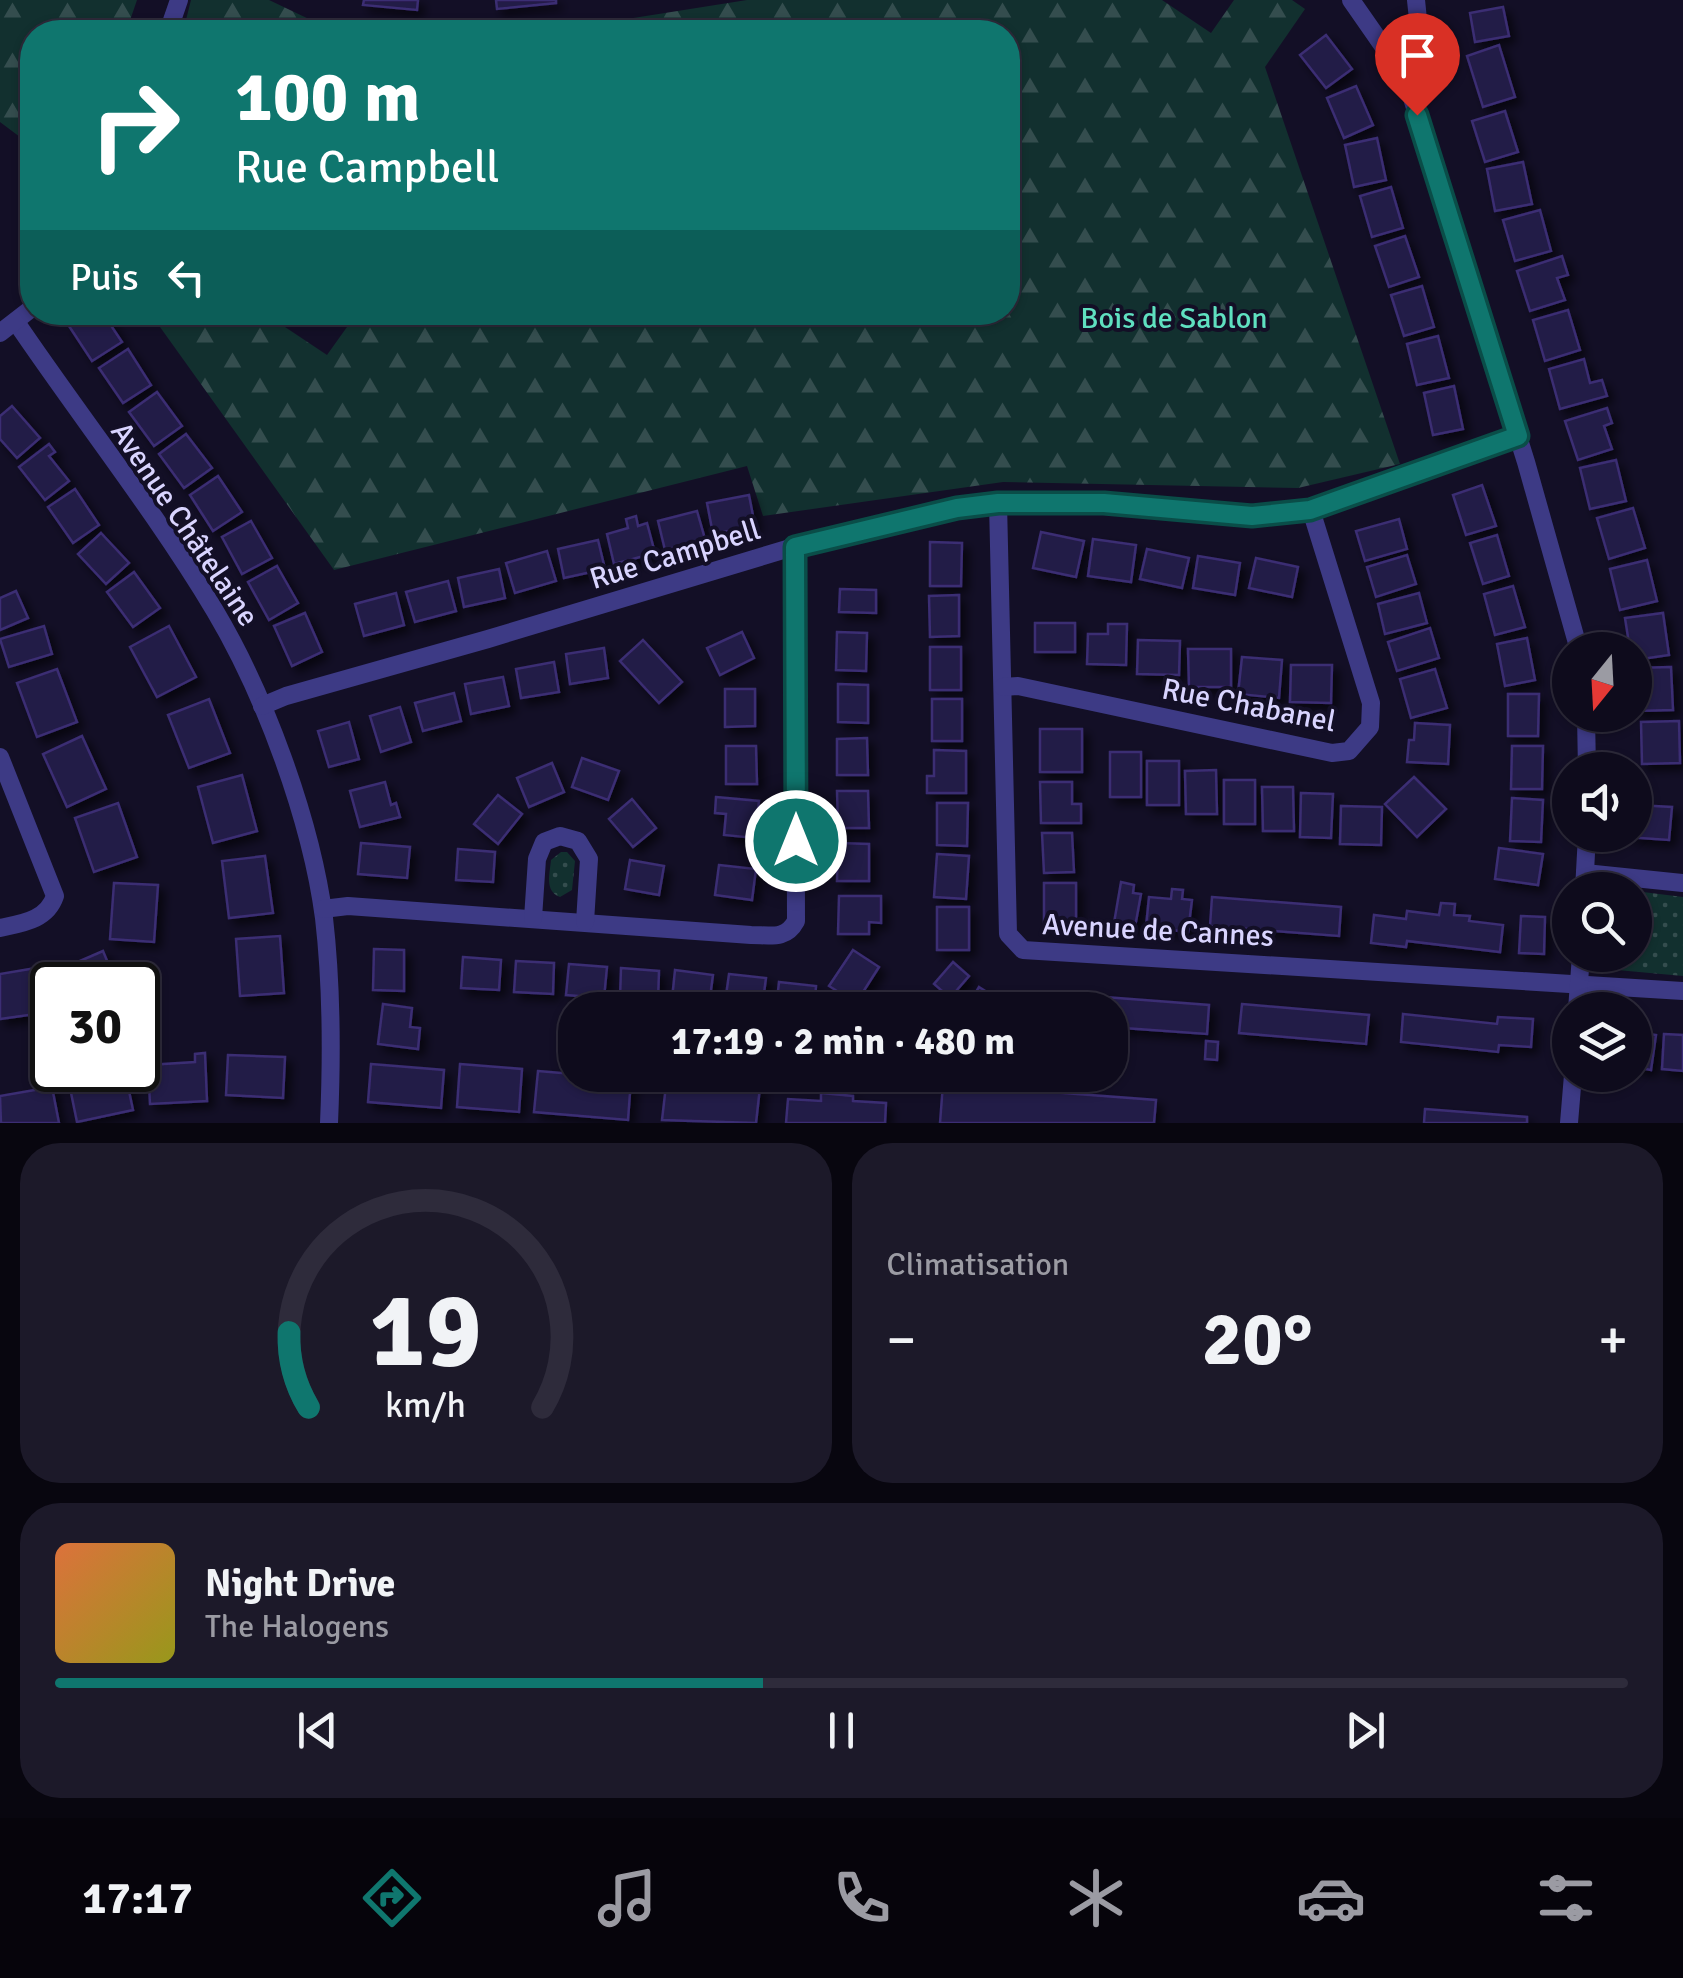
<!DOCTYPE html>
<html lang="fr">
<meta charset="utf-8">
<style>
:root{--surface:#0e0b1c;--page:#1c1929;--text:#f1f3f6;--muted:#9b9ba3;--line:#2e2b3b;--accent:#0f766e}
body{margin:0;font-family:Signika,sans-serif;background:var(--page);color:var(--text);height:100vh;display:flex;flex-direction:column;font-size:38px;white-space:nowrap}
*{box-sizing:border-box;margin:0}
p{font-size:32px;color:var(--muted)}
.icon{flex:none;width:55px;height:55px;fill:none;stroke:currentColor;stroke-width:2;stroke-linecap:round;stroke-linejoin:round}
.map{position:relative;height:1123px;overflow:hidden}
.sheet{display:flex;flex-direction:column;gap:20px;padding:20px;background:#08060f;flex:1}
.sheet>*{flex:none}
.top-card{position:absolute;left:20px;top:20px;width:1000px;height:305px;border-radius:40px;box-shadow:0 2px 8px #0004,0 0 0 2px var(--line);background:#0f766e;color:#fff;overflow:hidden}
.needle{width:65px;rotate:198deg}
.tools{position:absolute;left:1552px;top:632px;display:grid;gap:20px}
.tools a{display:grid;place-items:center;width:100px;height:100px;border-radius:50%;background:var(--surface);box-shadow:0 2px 8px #0004,0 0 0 2px var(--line);font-size:50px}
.speed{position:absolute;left:30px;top:962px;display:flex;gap:20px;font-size:50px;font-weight:700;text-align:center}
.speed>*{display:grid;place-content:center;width:130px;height:130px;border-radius:50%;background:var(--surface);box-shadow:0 2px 8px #0004,0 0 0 2px var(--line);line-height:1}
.speed .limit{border:5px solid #111;border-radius:15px;background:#fff;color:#111}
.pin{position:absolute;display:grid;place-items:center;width:85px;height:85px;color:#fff;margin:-102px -42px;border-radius:50% 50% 50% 0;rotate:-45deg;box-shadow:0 0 10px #0007}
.pin .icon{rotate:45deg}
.me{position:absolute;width:110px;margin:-55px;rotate:0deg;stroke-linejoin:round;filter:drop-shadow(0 0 8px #0008)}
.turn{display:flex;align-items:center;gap:35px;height:210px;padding:0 50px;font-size:45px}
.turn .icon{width:130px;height:130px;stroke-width:2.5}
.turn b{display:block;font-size:70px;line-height:85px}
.then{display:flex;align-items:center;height:95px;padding:0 50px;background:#0003;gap:20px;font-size:38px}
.big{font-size:75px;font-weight:700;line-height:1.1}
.sheet .card{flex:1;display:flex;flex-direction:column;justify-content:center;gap:15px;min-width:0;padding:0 35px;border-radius:40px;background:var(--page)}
.sheet .dial{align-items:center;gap:0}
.dial svg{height:260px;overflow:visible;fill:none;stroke:var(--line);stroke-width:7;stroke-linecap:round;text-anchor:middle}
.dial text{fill:var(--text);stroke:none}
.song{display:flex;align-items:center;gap:30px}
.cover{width:120px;height:120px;border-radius:15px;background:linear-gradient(135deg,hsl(20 70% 55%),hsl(60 70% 35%))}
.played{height:10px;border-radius:5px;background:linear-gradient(90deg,var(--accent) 45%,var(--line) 45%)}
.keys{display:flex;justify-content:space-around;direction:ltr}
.heat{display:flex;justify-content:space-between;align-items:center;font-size:55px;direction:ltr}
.sheet .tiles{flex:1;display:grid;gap:20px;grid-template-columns:1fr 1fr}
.card:last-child{grid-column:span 2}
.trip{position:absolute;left:558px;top:992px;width:570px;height:100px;border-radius:40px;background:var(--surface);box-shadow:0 2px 8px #0004,0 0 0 2px var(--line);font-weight:700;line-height:100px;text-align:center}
.tabs{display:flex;height:160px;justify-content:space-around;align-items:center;background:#06040b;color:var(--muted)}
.tabs .icon{width:70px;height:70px}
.tabs .current{color:var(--accent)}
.tabs b{font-size:45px;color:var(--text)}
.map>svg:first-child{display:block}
.grass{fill:url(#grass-dots)}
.forest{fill:url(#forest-firs)}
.building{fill:#241b47;stroke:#3b2d73;stroke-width:2.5;filter:url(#shadow)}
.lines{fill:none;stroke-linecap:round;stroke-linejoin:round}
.street{stroke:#3d3a85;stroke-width:18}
.route-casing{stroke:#0a4d48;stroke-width:25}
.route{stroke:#0f766e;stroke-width:18}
.labels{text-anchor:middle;stroke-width:8;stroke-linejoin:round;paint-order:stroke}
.park-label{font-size:30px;fill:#5fe0c0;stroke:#130f26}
.street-label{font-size:30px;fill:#d9d4ff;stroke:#130f26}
</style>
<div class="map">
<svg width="1683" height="1123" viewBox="0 0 1683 1123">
<defs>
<pattern id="grass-dots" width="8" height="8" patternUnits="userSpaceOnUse" patternTransform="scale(2.5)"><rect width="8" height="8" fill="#12302f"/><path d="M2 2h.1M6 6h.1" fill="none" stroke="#344d4e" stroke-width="1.8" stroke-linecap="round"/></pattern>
<pattern id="forest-firs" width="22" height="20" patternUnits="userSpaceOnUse" patternTransform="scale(2.5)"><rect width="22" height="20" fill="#12302f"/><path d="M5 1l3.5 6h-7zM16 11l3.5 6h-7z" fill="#344d4e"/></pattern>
<filter id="shadow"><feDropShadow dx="6" dy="6" stdDeviation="5" flood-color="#0009"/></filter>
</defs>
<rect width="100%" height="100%" fill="#130f26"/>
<g class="grass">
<path d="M 561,852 L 567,852 L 575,861 L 572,890 L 560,897 C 544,891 550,873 551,860 Z"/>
<polygon points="1635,891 1683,897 1683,976 1617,970 1604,957 1635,955"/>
</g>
<g class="forest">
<polygon points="0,0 137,0 126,32 32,32 32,146 0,122"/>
<polygon points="191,0 269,0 334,31 353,32 183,32"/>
<polygon points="747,0 1162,0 1211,33 1234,0 1292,0 1305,9 1265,67 1400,464 1298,488 1003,482 763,516 747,466 334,570 150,313 264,313 327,355 357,313 1008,312 1008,32 545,32"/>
</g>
<g class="building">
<polygon points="364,0 418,0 417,10 363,5"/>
<polygon points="496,0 556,0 556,3 497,9"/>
<polygon points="1503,7 1509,36 1475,42 1470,13"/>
<polygon points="1326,35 1352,69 1326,88 1300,55"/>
<polygon points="1499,45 1515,97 1483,107 1467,56"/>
<polygon points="1356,86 1373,125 1344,138 1327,98"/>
<polygon points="1505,111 1518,152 1485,162 1472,121"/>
<polygon points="1377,138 1386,180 1354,187 1345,145"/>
<polygon points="1523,162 1532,204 1495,211 1487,169"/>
<polygon points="1391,187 1403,228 1372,237 1360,196"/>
<polygon points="1540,210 1551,251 1515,261 1503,220"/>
<polygon points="1405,236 1419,277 1389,287 1375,246"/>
<polygon points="1562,256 1568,275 1557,278 1565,300 1530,311 1517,271"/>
<polygon points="1422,286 1434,327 1404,336 1391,295"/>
<polygon points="1568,310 1580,350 1545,361 1533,320"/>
<polygon points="90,312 102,312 122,342 92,361 69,326"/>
<polygon points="1438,336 1449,378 1417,385 1407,344"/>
<polygon points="128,349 151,385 123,403 99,368"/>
<polygon points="1584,359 1590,383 1602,380 1607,396 1560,409 1549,369"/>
<polygon points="1454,386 1463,429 1433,435 1424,393"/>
<polygon points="157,392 182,426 154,446 129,412"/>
<polygon points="12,406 40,438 17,458 0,439 0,416"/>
<polygon points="1607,408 1612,423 1604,426 1612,449 1578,460 1565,421"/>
<polygon points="186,434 212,468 184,488 159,454"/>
<polygon points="49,444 55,452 49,456 69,481 45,500 19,467"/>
<polygon points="1616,460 1626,501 1590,509 1580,468"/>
<polygon points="218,476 242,512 213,531 190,495"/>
<polygon points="1482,485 1496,526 1466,535 1453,495"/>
<polygon points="75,489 99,525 73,543 48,507"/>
<polygon points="749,495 755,526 713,534 707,503"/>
<polygon points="1633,508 1645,548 1609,559 1597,518"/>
<polygon points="697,511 705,539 665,550 658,521"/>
<polygon points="636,516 638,526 647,523 655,553 614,564 607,534 628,528 626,519"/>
<polygon points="1399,519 1407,549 1365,561 1356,531"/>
<polygon points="251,521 272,558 242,574 222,537"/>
<polygon points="1041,532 1084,541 1076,577 1033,568"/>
<polygon points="101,533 129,563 106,584 78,554"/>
<polygon points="1497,535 1509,576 1483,584 1470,543"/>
<polygon points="1093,539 1136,545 1131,582 1088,576"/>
<polygon points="598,540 605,569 564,578 558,549"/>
<polygon points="930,542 962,543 961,586 930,586"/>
<polygon points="1147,549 1189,558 1182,588 1140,579"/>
<polygon points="547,551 556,581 515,593 506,563"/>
<polygon points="1407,555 1416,584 1376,597 1367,567"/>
<polygon points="1198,556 1240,563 1235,595 1193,588"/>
<polygon points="1256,558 1298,567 1292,597 1249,588"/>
<polygon points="1647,560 1657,601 1620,610 1610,569"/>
<polygon points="277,566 298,603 269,620 248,582"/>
<polygon points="499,569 505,598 464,607 458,578"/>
<polygon points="134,572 160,608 133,627 107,592"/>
<polygon points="448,581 456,611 415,622 406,592"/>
<polygon points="1513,586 1525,627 1495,635 1484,594"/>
<polygon points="840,589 876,590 876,613 839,612"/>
<polygon points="16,591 28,618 0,630 0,598"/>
<polygon points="396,593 404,625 364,636 355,604"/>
<polygon points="1419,593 1427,623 1385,634 1378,604"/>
<polygon points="959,595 959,636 930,637 929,596"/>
<polygon points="305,613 322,652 292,666 274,626"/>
<polygon points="1663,613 1669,655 1635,660 1635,650 1630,650 1625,618"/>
<rect x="1035" y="623" width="40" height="29"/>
<polygon points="1108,624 1127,624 1126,665 1087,664 1088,634 1108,634"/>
<polygon points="44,626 52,654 9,667 0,639"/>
<polygon points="169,626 196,677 157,697 130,647"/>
<polygon points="1430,628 1439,658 1397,671 1388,642"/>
<polygon points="742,632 754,658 720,675 707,648"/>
<polygon points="837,632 867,633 866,671 836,670"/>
<polygon points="1527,638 1535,680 1505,686 1497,644"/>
<polygon points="643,640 682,682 659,703 620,661"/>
<polygon points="1138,640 1180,641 1179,675 1137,674"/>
<rect x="930" y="647" width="31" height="43"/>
<polygon points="604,648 608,678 570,684 566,654"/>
<polygon points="1188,649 1231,649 1231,687 1189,687"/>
<polygon points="1242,657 1282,660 1279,698 1238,694"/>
<polygon points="554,662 559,692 521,698 516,669"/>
<polygon points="1291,665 1332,665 1331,703 1290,702"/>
<polygon points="1671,667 1673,710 1636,711 1635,668"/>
<polygon points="57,669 77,722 37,737 17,683"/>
<polygon points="1435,669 1447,708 1411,718 1400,679"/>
<polygon points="503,677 509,706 471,714 465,684"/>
<polygon points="838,684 868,685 868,723 838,722"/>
<polygon points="725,689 755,689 755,726 725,727"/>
<polygon points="454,693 461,721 423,731 415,703"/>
<polygon points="1508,694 1539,694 1538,736 1508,736"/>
<polygon points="209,699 230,753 189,768 168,715"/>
<rect x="932" y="699" width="30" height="42"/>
<polygon points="400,707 411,742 381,752 370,716"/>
<polygon points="1679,721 1680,763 1642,764 1641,722"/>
<polygon points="349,722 359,759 329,767 318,731"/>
<polygon points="1415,723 1450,725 1448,764 1407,762 1409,740 1414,740"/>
<rect x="1040" y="729" width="42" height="43"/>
<polygon points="82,736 106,789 67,807 43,754"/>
<polygon points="867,738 868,775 837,775 837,739"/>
<polygon points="726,746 756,746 757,784 726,784"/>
<polygon points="1512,746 1543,746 1542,789 1511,789"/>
<polygon points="934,750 966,751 966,793 927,793 927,776 934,776"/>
<rect x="1110" y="752" width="31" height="45"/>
<polygon points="582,758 619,771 608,800 572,787"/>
<rect x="1147" y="761" width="32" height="44"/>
<polygon points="552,763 564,792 529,807 517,778"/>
<polygon points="1216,770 1217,814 1186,814 1185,771"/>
<polygon points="242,775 257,831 213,843 198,787"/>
<polygon points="1414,777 1446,809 1417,837 1385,804"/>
<rect x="1224" y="780" width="31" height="44"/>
<polygon points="385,782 391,805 396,803 400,817 360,827 350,791"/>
<polygon points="1040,782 1072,782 1072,804 1081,804 1081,823 1041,823"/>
<polygon points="1262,787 1293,787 1294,831 1263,831"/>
<polygon points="837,791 868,791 869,828 838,828"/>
<polygon points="1301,793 1333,794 1331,838 1300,837"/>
<polygon points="498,795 522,814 498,844 474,824"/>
<polygon points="716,797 759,801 755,838 724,835 726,814 715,813"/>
<polygon points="1512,798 1543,800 1541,842 1510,841"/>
<polygon points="632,799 656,828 633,847 609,819"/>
<polygon points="118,803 137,857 94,872 75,818"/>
<polygon points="937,803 968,803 967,846 937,845"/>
<polygon points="1635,805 1672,807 1669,840 1626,837 1635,835"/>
<polygon points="1341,806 1382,807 1381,845 1340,844"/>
<polygon points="1042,833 1072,833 1074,872 1044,873"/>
<polygon points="361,843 410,847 407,878 358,874"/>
<polygon points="838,843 869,844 869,881 837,881"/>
<polygon points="1499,848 1543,854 1538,885 1495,879"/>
<polygon points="458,849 495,852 493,882 456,880"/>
<polygon points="937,854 969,856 966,899 934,897"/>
<polygon points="265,856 273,913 229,918 222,861"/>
<polygon points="630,860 664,866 659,895 625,889"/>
<polygon points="719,865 756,869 752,900 715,895"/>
<polygon points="1121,882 1134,885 1133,893 1141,894 1135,927 1114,923"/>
<polygon points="114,883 158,885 154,942 110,939"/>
<rect x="1044" y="883" width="32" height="41"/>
<polygon points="1172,889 1183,890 1182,899 1192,900 1188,932 1146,927 1149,897 1171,899"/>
<polygon points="839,896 881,896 881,923 869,922 869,934 838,934"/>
<polygon points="1212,897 1341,907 1339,936 1210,926"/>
<polygon points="1441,903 1455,904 1454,915 1470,916 1469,921 1503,925 1500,952 1407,941 1406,947 1371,943 1374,915 1406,919 1407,911 1439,915"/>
<rect x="937" y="907" width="32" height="43"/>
<polygon points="1521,916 1545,917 1544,954 1519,953"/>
<polygon points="280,936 284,993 240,996 236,939"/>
<polygon points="374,949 404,950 404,991 373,990"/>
<polygon points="853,950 879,967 856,1003 829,986"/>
<polygon points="103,951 117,985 55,985 50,974"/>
<polygon points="463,957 501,960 499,990 461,988"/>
<polygon points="516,961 554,963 553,994 514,992"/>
<polygon points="953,962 969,976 950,998 934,984"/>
<polygon points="569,964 607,967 604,998 566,995"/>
<polygon points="36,968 43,1013 0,1019 0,974"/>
<polygon points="621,968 659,971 658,1001 620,999"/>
<polygon points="675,970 713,975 709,1005 686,1003 685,1010 671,1009"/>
<polygon points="729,974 766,978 762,1008 743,1006 742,1010 724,1010"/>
<polygon points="779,982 816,986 814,1010 776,1010"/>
<polygon points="979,987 1006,1004 1002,1010 965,1010"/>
<polygon points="1078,995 1209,1005 1207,1034 1110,1027 1110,1010 1077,1010"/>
<polygon points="1024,997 1055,1000 1054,1010 1022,1010"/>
<polygon points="383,1004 412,1008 410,1027 420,1028 418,1049 378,1044"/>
<polygon points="1242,1004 1369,1015 1366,1044 1239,1033"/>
<polygon points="1403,1014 1497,1024 1498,1017 1533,1019 1531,1047 1499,1045 1498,1052 1401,1042"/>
<polygon points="1635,1032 1656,1035 1651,1070 1635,1067"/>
<polygon points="1664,1034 1683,1035 1683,1071 1662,1069"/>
<polygon points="1206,1041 1218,1042 1217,1060 1205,1059"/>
<polygon points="205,1053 207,1101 150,1104 148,1065 195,1062 195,1054"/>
<polygon points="228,1055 285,1057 283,1098 226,1095"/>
<polygon points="371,1064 444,1070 441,1108 368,1102"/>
<polygon points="460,1064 522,1069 519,1112 457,1107"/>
<polygon points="538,1071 631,1079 628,1120 534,1112"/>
<polygon points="125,1072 133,1110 77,1122 69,1083"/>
<polygon points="667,1077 760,1087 756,1123 662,1120"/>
<polygon points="943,1084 1156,1100 1154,1123 940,1123"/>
<polygon points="52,1087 59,1123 1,1123 0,1096"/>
<polygon points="821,1093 853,1096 853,1101 886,1103 885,1123 786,1123 788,1099 821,1101"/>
<polygon points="1425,1109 1527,1117 1527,1123 1424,1123"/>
</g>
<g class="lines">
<g class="street">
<polyline points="1351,0 1406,79 1526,462 1579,650"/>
<polyline points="168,32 179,0"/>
<polyline points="1406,79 1420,39 1416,0"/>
<path d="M 16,322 C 81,418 155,511 215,611 C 265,695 311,820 324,918 C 332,987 332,1054 329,1123"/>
<polyline points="0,333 32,308"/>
<polyline points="998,503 1008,934 1023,950 1683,991"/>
<polyline points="1003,687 1018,686 1332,753 1349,751 1370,727 1371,703 1311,510"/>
<polyline points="262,706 286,696 488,639 810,542 957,508 998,503 1104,503 1252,515 1311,510 1518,436"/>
<polyline points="1586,715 1587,770"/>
<path d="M 0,757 L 55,896 C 47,920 23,923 0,928"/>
<polyline points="1585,873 1683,883"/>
<polyline points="1584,890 1587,835"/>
<path d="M 323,909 L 348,906 L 751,935 C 770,935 786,940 796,921 L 795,547"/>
<polyline points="533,918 537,859 544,842 560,836 578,841 589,859 585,922"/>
<polyline points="1577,1010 1581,955"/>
<polyline points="1569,1123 1573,1075"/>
</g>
</g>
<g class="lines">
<g class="route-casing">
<polyline id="route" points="796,841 795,547 957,508 998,503 1104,503 1252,516 1310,510 1518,436 1417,115"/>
</g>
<use href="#route" class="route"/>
</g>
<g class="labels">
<g class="park-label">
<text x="1174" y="328">Bois de Sablon</text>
</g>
<g class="street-label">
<text transform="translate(185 524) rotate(56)" y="10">Avenue Châtelaine</text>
<text transform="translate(675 554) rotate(-17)" y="10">Rue Campbell</text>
<text transform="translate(1249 705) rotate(11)" y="10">Rue Chabanel</text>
<text transform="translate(1158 930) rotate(3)" y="10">Avenue de Cannes</text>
</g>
</g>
</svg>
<div class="tools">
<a><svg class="needle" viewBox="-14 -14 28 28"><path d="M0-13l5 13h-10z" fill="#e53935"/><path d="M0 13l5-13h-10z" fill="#9b9ba3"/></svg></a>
<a><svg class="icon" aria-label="sound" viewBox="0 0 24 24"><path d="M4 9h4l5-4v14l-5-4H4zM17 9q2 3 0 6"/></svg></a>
<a><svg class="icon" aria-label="search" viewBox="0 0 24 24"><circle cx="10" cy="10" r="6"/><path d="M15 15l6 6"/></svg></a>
<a><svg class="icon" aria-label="layers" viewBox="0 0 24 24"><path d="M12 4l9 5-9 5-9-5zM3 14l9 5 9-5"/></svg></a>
</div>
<div class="speed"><div class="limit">30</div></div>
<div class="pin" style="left:1417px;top:115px;background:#d93025"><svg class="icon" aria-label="arrive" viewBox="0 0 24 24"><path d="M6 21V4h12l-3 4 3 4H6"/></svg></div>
<svg class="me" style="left:796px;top:841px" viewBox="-20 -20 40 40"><circle r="17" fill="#0f766e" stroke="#fff" stroke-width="3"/><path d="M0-11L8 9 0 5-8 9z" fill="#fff"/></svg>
<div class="trip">17:19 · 2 min · 480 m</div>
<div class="top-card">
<div class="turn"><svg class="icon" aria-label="right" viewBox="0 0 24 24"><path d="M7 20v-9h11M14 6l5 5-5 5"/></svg><div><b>100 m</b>Rue Campbell</div></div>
<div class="then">Puis<svg class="icon" aria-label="left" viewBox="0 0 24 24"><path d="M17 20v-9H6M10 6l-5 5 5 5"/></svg></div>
</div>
</div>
<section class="sheet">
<div class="tiles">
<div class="card dial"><svg viewBox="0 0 100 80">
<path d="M14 69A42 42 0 1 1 86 69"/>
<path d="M14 69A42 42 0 0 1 8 46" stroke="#0f766e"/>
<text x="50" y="56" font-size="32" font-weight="700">19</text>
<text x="50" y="72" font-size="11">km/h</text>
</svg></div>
<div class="card"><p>Climatisation</p>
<div class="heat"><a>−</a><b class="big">20°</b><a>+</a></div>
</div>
<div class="card">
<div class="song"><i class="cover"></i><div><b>Night Drive</b><p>The Halogens</p></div></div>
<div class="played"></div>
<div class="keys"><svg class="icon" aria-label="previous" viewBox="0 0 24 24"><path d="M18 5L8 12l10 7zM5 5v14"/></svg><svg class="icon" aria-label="pause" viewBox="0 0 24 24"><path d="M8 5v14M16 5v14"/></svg><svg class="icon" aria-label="next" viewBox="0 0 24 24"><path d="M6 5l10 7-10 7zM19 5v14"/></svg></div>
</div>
</div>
</section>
<nav class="tabs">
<b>17:17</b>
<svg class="icon current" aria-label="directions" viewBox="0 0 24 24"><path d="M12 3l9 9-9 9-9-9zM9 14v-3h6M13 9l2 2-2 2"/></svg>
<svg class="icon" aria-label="music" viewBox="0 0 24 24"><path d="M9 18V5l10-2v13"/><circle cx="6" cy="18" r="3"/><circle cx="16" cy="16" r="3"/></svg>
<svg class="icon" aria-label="phone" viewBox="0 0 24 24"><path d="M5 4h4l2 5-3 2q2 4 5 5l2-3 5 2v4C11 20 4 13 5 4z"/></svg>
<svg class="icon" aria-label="climate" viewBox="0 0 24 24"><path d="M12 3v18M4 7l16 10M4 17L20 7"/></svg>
<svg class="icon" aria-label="car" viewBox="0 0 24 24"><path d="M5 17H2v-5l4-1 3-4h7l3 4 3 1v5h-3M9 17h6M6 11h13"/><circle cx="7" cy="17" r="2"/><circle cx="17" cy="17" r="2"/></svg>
<svg class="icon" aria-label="filters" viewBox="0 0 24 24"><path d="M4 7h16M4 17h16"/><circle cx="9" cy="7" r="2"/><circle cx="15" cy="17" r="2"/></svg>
</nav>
